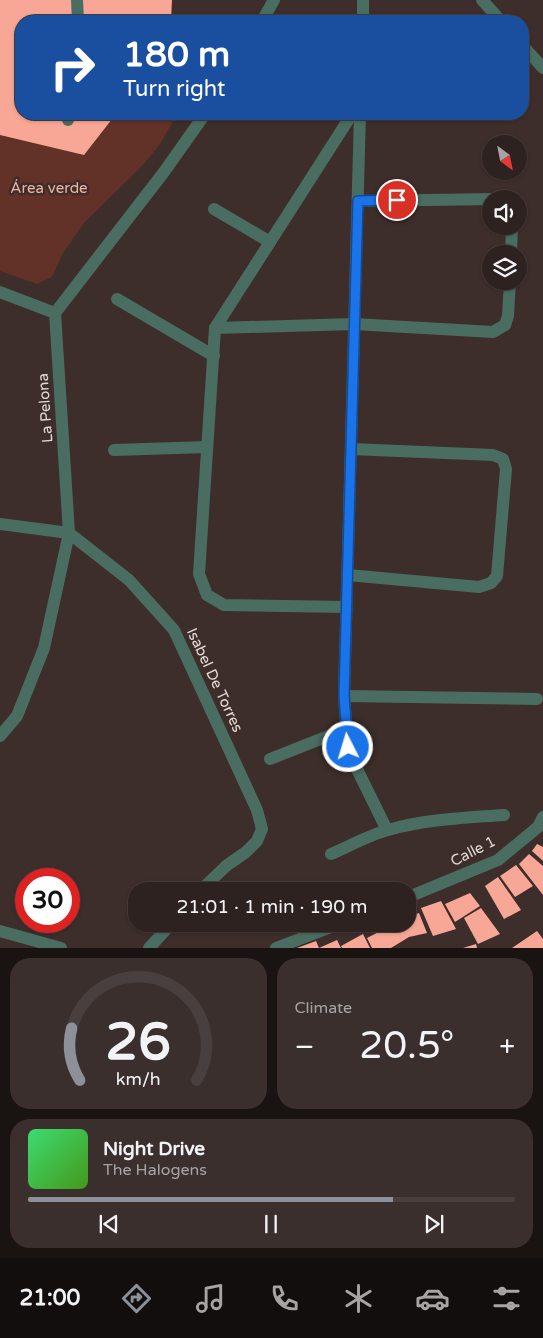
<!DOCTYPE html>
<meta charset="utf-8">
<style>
:root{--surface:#2e2220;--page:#3a2f2d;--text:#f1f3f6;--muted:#a7a4a5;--line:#493f3e;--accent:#8c9099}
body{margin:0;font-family:"Varela Round",sans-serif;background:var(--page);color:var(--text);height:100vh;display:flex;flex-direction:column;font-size:19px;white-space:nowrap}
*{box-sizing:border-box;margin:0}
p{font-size:16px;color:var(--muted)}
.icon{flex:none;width:28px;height:28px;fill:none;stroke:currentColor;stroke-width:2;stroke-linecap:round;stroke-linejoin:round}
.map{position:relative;height:948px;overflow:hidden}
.side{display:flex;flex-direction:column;gap:10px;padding:10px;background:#191312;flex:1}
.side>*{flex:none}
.guide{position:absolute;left:15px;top:15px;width:514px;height:105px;border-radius:20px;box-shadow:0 1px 4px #0004,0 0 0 1px var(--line);background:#1a4fa0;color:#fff;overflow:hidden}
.needle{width:32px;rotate:148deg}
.buttons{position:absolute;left:482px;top:135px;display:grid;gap:10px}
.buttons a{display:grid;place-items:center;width:45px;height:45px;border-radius:50%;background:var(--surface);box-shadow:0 1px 4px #0004,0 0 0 1px var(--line);font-size:25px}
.speed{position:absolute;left:15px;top:868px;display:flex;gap:10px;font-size:25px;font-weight:700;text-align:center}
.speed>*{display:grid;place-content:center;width:65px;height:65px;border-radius:50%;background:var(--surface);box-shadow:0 1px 4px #0004,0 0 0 1px var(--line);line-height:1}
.speed .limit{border:8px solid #d22;background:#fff;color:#111}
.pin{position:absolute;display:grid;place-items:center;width:42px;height:42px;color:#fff;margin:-21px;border:2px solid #fff;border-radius:50%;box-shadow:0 1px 5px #0007}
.me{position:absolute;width:55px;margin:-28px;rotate:355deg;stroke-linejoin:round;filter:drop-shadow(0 0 4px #0008)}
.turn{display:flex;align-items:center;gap:18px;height:105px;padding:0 25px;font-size:22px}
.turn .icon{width:65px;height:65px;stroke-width:2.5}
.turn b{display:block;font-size:35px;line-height:42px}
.big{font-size:38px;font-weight:600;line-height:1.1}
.side .tile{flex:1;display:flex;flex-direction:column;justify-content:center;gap:8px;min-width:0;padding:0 18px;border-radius:20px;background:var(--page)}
.side .dial{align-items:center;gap:0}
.dial svg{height:130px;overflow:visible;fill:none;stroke:var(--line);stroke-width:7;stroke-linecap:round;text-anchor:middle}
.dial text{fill:var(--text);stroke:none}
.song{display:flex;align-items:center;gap:15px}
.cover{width:60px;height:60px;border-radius:8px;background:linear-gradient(135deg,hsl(140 70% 55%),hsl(100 70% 35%))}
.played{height:5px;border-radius:2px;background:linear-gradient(90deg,var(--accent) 75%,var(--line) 75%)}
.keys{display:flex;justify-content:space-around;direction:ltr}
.heat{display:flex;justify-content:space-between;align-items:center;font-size:28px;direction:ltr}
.side .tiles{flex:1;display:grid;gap:10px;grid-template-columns:1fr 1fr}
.tile:last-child{grid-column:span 2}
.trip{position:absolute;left:128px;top:882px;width:288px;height:50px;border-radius:20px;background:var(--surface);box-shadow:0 1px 4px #0004,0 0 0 1px var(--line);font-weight:600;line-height:50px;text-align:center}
.dock{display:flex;height:80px;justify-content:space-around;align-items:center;background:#120e0d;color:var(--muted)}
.dock .icon{width:35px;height:35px}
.dock .active{color:var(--accent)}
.dock b{font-size:22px;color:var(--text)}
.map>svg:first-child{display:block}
.park{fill:#623127}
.building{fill:#f8a796}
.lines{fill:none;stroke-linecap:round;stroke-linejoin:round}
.minor{stroke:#4a6d62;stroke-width:12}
.route-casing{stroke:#114b97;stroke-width:12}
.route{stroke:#1a73e8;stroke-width:9}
.labels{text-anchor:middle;stroke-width:5;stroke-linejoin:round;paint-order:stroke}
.park-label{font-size:15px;fill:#f2b2a4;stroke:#3d2e2b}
.street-label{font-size:15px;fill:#e2d8d5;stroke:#3d2e2b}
</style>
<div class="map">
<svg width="543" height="948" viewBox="0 0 543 948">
<rect width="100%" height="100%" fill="#3d2e2b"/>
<polygon class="park" points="111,114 177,114 160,144 144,164 84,223 63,253 52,277 37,284 0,271 0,132 85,143"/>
<g class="building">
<polygon points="0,0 172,0 171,21 21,21 21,114 116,114 84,155 0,135"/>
<polygon points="537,844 543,847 543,861 532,851"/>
<polygon points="529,854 543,866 543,895 519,864"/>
<polygon points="516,865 533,886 515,897 500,876"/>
<polygon points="498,877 521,910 504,919 485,886"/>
<polygon points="470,893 480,906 455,922 445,904"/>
<polygon points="441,901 456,929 433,936 421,908"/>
<polygon points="481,908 500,934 478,944 464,918"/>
<polygon points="419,913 427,933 409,937 391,948 372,948 367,938 394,924 406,924 406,918"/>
<polygon points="537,931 543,939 543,948 512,948"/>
<polygon points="363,934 370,948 342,948 341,946"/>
<polygon points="337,940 341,948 319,948"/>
<polygon points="316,941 319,948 297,948"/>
<polygon points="476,944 477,948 463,948"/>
</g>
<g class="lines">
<g class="minor">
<polyline points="77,0 78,21"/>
<polyline points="482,0 501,21"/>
<polyline points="262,21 274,0"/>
<polyline points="363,21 363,0"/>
<polyline points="522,45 543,68"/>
<polyline points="360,114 344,696 348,747 354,763 387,830"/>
<polyline points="68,120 68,114"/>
<polyline points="358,201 496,199"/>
<polyline points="214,209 270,242"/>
<polyline points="511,254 512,226"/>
<polyline points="0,292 55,313"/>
<polyline points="117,299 214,356"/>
<polyline points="215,328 354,324 493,332 505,325 508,316 510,281"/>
<polyline points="114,450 207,447"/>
<polyline points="0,524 69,533 129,580 174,630 257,810 262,829 257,841 246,852 226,866 200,891"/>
<polyline points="348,575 479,587 491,583 497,576 506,469 503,459 493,455 351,449"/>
<polyline points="346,607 224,605 207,595 199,574 215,328 352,114"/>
<polyline points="344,696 537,699"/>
<polyline points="0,736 17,716 44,648 69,533 55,313 164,172 205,114"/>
<polyline points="270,759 346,729"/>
<path d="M 331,854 C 350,846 369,835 388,830 C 427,819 465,818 504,815"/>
<polyline points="406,898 498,860 538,827 543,817"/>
<polyline points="0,931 61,948"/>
<polyline points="149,948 171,924"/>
<polyline points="276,948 339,924"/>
</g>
</g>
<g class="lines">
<g class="route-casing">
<polyline id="route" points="348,747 344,696 358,201 397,200"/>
</g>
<use href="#route" class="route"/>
</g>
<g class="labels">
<g class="park-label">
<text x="49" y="193">Área verde</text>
</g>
<g class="street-label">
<text transform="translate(45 408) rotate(-94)" y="5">La Pelona</text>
<text transform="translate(215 680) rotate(65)" y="5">Isabel De Torres</text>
<text transform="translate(473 851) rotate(-27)" y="5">Calle 1</text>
</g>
</g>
</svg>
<div class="buttons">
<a><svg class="needle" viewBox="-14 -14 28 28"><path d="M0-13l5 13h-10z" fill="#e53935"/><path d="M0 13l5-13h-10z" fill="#a7a4a5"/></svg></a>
<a><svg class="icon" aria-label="sound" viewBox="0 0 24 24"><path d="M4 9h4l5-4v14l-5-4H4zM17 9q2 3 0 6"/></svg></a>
<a><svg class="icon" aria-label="layers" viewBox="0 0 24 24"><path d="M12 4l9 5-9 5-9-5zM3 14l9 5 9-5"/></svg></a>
</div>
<div class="speed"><div class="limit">30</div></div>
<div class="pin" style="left:397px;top:200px;background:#d93025"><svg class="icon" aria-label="arrive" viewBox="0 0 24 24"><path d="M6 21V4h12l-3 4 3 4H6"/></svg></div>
<svg class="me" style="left:348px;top:747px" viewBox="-20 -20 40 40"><circle r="17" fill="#1a73e8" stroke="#fff" stroke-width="3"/><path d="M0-11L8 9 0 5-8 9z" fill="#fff"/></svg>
<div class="trip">21:01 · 1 min · 190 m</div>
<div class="guide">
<div class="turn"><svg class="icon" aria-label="right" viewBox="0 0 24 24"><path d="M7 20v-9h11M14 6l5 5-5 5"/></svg><div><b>180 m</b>Turn right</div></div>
</div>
</div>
<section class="side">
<div class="tiles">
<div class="tile dial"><svg viewBox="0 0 100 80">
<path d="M14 69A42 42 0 1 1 86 69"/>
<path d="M14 69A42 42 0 0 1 9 37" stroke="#8c9099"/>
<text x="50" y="56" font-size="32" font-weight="700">26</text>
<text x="50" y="72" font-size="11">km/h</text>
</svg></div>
<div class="tile"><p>Climate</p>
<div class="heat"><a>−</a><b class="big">20.5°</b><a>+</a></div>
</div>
<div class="tile">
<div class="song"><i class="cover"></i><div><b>Night Drive</b><p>The Halogens</p></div></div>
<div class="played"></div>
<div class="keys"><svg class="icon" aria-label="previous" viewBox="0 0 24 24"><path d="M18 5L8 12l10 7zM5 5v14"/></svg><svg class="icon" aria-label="pause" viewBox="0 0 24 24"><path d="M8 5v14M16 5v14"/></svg><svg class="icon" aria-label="next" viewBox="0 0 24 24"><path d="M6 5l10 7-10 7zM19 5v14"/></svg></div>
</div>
</div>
</section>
<nav class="dock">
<b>21:00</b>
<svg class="icon active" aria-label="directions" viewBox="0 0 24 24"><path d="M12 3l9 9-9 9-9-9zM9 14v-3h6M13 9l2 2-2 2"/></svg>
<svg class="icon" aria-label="music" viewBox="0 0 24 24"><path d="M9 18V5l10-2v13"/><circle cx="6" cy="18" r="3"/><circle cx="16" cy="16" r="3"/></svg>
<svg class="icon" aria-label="phone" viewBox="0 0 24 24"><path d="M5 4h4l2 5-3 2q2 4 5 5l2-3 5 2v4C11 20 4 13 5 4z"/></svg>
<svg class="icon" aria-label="climate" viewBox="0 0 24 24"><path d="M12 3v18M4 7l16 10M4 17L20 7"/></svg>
<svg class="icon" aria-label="car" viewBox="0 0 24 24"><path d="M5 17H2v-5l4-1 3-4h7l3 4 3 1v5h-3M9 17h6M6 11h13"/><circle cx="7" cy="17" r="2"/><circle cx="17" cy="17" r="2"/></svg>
<svg class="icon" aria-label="filters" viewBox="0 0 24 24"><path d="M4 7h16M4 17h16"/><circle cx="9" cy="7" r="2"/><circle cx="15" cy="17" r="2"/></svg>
</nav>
